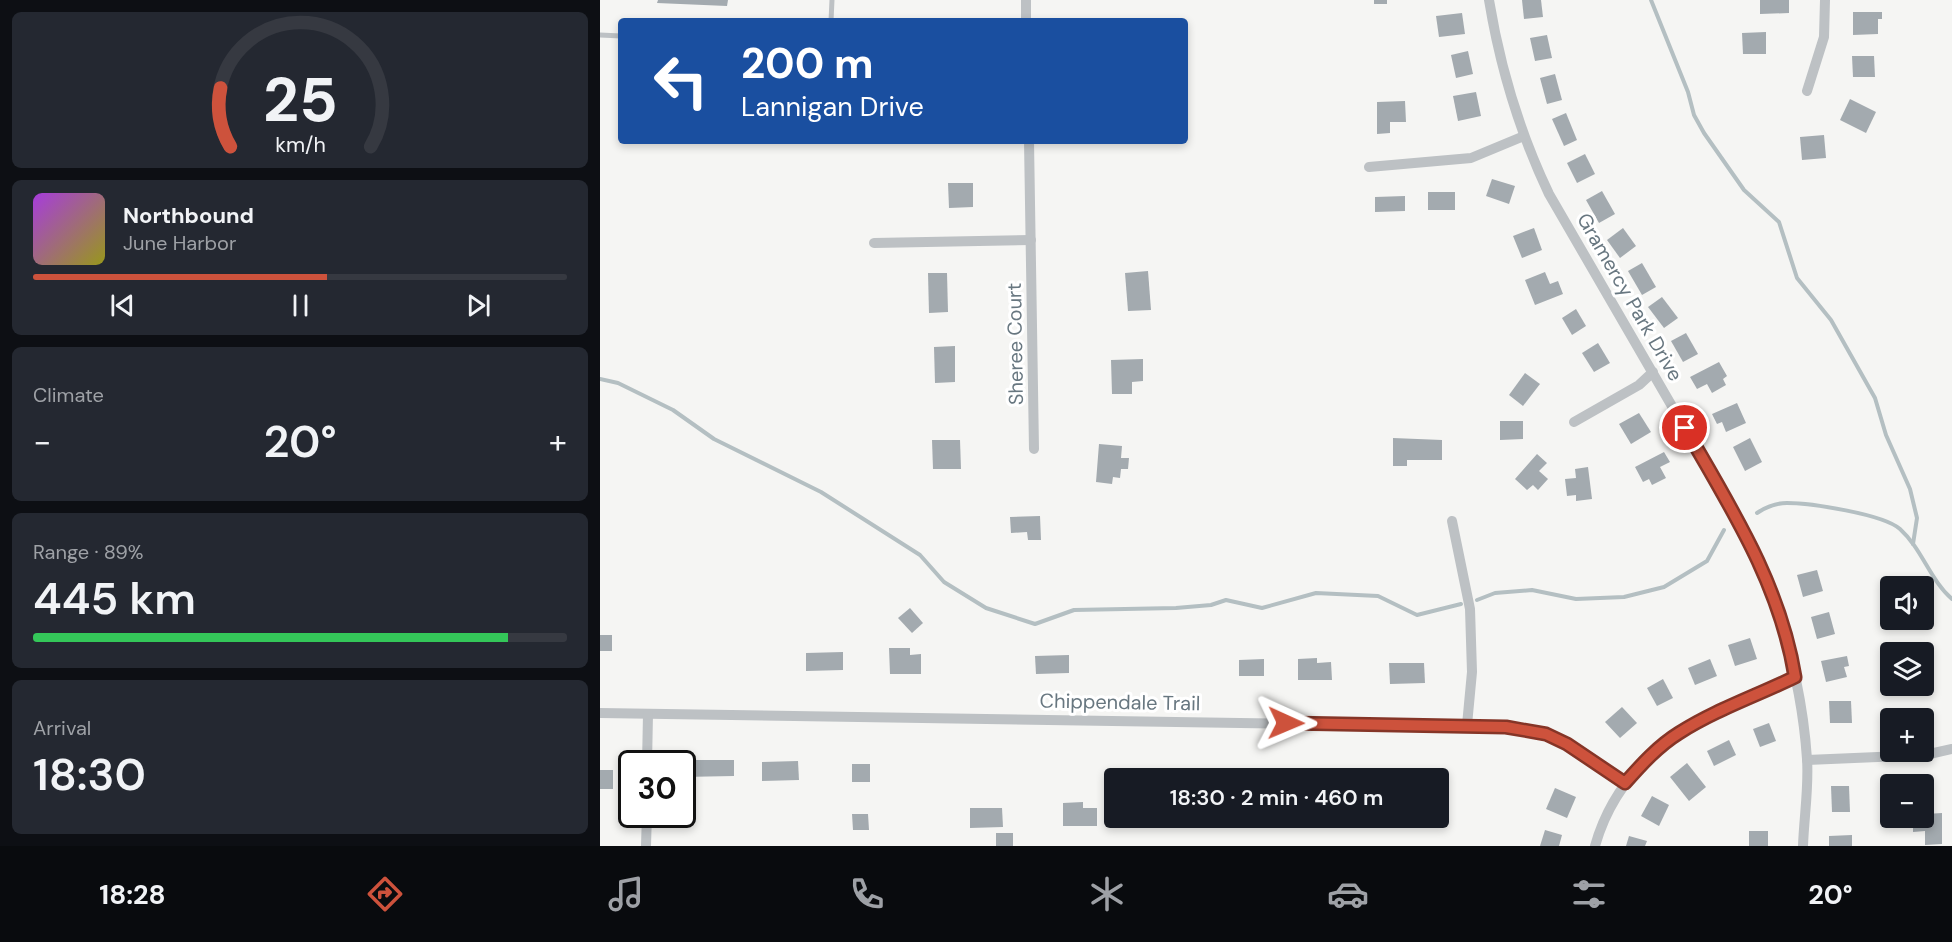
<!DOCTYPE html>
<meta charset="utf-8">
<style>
:root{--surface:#171b24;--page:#242831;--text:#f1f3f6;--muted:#9ea1a6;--line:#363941;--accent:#cd523c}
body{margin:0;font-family:"DM Sans",sans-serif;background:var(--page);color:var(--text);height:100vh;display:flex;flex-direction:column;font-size:22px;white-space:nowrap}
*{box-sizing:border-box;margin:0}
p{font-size:20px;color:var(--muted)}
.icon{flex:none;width:33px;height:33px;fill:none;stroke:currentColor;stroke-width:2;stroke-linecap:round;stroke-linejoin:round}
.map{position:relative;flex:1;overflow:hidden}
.panel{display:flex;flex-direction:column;gap:12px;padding:12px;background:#0d0f14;width:600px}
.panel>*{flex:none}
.banner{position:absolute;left:18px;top:18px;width:570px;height:126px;border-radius:6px;box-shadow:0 3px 9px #0003;background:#1a4fa0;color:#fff;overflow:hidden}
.fabs{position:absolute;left:1280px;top:576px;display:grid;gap:12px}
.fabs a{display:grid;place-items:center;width:54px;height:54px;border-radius:6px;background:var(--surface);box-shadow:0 3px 9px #0003;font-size:30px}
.speed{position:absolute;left:18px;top:750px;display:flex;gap:12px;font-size:30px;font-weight:700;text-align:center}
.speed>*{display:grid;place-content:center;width:78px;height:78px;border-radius:50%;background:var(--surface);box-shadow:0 3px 9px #0003;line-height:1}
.speed .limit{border:3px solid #111;border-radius:9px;background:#fff;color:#111}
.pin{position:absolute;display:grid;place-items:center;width:51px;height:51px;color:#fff;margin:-26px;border:3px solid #fff;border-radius:50%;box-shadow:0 2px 6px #0007}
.me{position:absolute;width:66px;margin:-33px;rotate:91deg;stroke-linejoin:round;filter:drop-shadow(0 0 4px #0008)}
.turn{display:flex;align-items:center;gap:21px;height:126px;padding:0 24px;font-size:27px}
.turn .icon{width:78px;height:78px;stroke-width:2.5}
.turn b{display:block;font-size:42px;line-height:51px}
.big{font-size:45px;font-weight:600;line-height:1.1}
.panel .tile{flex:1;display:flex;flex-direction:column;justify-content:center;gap:9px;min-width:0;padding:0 21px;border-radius:9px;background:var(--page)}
.panel .dial{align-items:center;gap:0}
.dial svg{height:156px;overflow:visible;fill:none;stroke:var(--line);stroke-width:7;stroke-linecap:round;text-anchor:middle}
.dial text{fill:var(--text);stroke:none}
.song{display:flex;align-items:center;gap:18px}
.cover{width:72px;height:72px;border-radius:9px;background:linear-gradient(135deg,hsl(280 70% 55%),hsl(60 70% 35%))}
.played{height:6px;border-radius:3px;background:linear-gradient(90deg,var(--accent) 55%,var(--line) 55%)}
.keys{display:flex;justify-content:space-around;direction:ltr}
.heat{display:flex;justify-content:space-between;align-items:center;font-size:33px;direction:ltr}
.charge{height:9px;border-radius:4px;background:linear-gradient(90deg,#34c759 89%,var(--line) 0)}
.trip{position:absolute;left:504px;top:768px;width:345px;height:60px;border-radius:6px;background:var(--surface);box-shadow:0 3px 9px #0003;font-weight:600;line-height:60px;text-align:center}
.tab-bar{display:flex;height:96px;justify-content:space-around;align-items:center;background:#090b0e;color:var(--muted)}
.tab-bar .icon{width:42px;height:42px}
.tab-bar .on{color:var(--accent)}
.tab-bar b{font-size:27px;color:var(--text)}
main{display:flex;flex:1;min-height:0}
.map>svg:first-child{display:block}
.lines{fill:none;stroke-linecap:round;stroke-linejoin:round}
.stream{stroke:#b4bfc2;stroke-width:4}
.building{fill:#a3aaaf}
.service{stroke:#bdc1c4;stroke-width:5}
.minor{stroke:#bdc1c4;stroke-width:10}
.route-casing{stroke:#853527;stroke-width:15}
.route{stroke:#cd523c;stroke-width:10}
.labels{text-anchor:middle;stroke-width:6;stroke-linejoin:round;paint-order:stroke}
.street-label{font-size:20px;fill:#687780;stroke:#fff}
</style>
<main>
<section class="panel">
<div class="tile dial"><svg viewBox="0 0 100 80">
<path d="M14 69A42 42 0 1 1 86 69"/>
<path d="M14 69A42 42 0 0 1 9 39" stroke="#cd523c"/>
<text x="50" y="56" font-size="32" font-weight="700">25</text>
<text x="50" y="72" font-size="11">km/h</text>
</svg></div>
<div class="tile">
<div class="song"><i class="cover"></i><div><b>Northbound</b><p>June Harbor</p></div></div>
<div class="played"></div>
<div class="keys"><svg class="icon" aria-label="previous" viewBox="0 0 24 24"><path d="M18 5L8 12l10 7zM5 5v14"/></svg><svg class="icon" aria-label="pause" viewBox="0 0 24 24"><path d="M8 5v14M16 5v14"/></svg><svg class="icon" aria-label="next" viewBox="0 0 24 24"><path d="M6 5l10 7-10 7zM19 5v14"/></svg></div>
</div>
<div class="tile"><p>Climate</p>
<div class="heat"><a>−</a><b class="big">20°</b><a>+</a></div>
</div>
<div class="tile"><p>Range · 89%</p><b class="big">445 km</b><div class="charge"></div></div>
<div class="tile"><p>Arrival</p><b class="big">18:30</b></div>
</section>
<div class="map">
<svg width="1352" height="846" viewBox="0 0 1352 846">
<rect width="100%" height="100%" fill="#f5f5f3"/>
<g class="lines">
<g class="stream">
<polyline points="1051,0 1088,92 1094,115 1104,133 1144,190 1179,222 1197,278 1231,320 1275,398 1286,435 1310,489 1317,518 1313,544"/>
<polyline points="0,379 18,383 73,410 114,439 221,492 320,555 344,582 386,608 435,624 474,610 576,608 611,605 626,600 662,608 716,593 778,596 817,615 861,604"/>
<path d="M 1157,513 C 1166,507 1175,503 1187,503 C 1210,503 1283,514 1300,529 C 1322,549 1330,580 1352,599"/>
<polyline points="877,600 895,593 932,590 976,599 1024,597 1064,587 1107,561 1124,530"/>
</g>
</g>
<g class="building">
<polygon points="58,0 128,0 127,6 57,3"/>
<rect x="774" y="0" width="13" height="4"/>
<polygon points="922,0 941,0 943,17 924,19"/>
<polygon points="1160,0 1189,0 1189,13 1160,14"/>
<polygon points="1253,12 1282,12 1282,19 1278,19 1278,34 1253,35"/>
<polygon points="862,13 865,34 839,37 836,16"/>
<polygon points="1166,32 1166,54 1143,54 1142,33"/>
<polygon points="947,35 952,58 935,61 930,38"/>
<polygon points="868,51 873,74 856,78 851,55"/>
<polygon points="1252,56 1274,56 1275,77 1253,77"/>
<polygon points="955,74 962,100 947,104 940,78"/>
<polygon points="876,92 881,116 858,121 853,96"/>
<polygon points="1250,99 1276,112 1266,133 1240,120"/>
<polygon points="805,101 806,122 790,122 790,133 777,134 777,102"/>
<polygon points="966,113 977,140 964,146 952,119"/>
<polygon points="1224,135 1226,158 1202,160 1200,137"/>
<polygon points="985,154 995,174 977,183 967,163"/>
<polygon points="892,179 915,186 909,204 886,196"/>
<polygon points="348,183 373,183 373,207 349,208"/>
<polygon points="1002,191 1015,214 999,223 986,200"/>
<rect x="828" y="192" width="27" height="18"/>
<polygon points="805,196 805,211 775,212 775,197"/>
<polygon points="934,228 942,250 922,258 913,236"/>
<polygon points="1023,228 1036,246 1020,258 1007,240"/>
<polygon points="1042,263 1056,287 1042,295 1028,271"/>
<polygon points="548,271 551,310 528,311 525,273"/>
<polygon points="945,272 950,284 958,281 963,294 935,305 925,280"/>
<polygon points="328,273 347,273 348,312 329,313"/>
<polygon points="1062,297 1078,318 1064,328 1048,307"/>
<polygon points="976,309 986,326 972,335 962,318"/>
<polygon points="1086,333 1098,354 1083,362 1071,341"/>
<polygon points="998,343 1010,363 994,372 982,353"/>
<polygon points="355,346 355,382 335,383 334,347"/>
<polygon points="543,359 543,381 532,382 532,394 512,394 511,360"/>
<polygon points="1119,362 1127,376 1123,379 1126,385 1112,393 1107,384 1097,389 1090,377"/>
<polygon points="925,373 940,384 923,406 909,395"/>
<polygon points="1137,403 1146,423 1126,432 1122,422 1117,424 1112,414"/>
<polygon points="1039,413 1051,432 1031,444 1019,424"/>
<polygon points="900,421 923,421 923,439 900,440"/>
<polygon points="793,438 842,440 842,460 807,460 807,466 793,466"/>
<polygon points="1150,438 1162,462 1145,471 1133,447"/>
<polygon points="332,440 360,440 361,469 333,469"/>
<polygon points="499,444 522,446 521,458 529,458 528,469 521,469 520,478 513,477 512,484 496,482"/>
<polygon points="1064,452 1070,462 1060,467 1066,478 1052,485 1049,479 1043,482 1035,467"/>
<polygon points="937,454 947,463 939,471 948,479 938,490 933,485 927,490 915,479"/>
<polygon points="988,467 992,499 976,501 976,495 967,496 965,479 976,478 975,469"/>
<polygon points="440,516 441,540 428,540 427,532 411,533 410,517"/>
<polygon points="1217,570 1223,591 1203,597 1197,575"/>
<polygon points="310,608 323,623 312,633 298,618"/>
<polygon points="1229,612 1235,634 1217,639 1211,617"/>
<rect x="0" y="635" width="12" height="16"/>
<polygon points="1150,638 1157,659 1135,666 1128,645"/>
<polygon points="289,648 310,648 310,655 321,654 321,674 290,674"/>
<polygon points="243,652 243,670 206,671 206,653"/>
<polygon points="469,655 469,673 436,674 435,656"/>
<polygon points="1247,656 1249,666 1244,667 1247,677 1226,682 1221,661"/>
<polygon points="717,658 717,663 731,662 732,680 698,680 698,659"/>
<polygon points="664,659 664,676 639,676 639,660"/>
<polygon points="1110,659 1117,676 1095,685 1088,668"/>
<polygon points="789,663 824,663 825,683 790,684"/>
<polygon points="1063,679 1073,698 1057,706 1047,688"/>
<polygon points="1229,701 1251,701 1252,723 1230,723"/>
<polygon points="1022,707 1037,723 1020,738 1005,722"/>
<polygon points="1169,723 1176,741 1160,747 1153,729"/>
<polygon points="1129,740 1136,755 1114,766 1107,751"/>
<polygon points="81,760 134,760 134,776 82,777"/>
<polygon points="198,761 199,780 162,781 162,762"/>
<polygon points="1087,763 1106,787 1089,801 1070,777"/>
<rect x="252" y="764" width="18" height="18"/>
<rect x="0" y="770" width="13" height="19"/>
<polygon points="1231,786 1249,786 1250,812 1232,812"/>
<polygon points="955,788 976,797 967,818 946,809"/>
<polygon points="1052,796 1069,805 1059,826 1041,816"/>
<polygon points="483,802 483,808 497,808 497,826 463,826 463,803"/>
<polygon points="1323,806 1326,806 1326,814 1342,813 1342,844 1325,845 1325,831 1313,832 1313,818 1323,818"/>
<polygon points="370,808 402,808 403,827 370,828"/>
<polygon points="252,814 268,814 269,830 253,830"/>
<rect x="692" y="818" width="11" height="9"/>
<polygon points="945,830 962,835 959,846 940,846"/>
<rect x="1149" y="831" width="19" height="15"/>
<rect x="396" y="833" width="17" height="13"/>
<polygon points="1252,835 1252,846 1229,846 1229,836"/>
<polygon points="1029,836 1047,841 1045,846 1026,846"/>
</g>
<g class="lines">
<g class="service">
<polyline points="231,21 232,0"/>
<polyline points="0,35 21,36"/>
</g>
<g class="minor">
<polyline points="426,0 426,21"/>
<path d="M 889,0 C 900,67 920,133 949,194 L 1153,546 C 1182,614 1202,684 1207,759 C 1209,787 1204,817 1203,846"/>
<polyline points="1207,91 1224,37 1225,0"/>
<polyline points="429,141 434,449"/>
<polyline points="769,167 871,158 924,136"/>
<polyline points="274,243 431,240"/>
<polyline points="974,422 1039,385 1053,372"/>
<polyline points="852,521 870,609 872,672 867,725"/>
<polyline points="0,713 906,727 946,734 967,744 1025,783"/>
<polyline points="1207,760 1325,755 1352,749"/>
<polyline points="47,764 48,714"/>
<polyline points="46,846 47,814"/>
<path d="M 995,846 C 1024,744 1109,718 1195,677"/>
</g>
</g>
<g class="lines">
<g class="route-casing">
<path id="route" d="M 686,723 L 906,727 L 946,734 L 967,744 L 1025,783 C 1041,765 1058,746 1079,733 C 1115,710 1156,696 1195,677 C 1180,584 1131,508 1085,428"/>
</g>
<use href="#route" class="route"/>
</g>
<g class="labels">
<g class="street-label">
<text transform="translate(1030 297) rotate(60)" y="7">Gramercy Park Drive</text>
<text transform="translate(415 344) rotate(-91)" y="7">Sheree Court</text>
<text transform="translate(520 702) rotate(1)" y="7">Chippendale Trail</text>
</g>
</g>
</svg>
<div class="fabs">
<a><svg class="icon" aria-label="sound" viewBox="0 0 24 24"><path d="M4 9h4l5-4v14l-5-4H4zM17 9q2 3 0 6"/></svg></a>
<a><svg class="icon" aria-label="layers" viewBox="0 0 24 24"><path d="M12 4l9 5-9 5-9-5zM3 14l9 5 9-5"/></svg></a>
<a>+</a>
<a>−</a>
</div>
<div class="speed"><div class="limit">30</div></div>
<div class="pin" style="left:1085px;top:428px;background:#d93025"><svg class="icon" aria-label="arrive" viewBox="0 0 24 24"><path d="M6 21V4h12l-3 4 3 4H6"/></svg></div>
<svg class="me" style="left:686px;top:723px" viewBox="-20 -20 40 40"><path d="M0-17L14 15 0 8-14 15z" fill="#cd523c" stroke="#fff" stroke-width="4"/></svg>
<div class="trip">18:30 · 2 min · 460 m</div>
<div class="banner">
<div class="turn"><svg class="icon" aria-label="left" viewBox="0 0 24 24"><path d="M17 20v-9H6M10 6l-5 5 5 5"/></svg><div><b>200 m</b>Lannigan Drive</div></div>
</div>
</div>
</main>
<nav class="tab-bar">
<b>18:28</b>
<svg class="icon on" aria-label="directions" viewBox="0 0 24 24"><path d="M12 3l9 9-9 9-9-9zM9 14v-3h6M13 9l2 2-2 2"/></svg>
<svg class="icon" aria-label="music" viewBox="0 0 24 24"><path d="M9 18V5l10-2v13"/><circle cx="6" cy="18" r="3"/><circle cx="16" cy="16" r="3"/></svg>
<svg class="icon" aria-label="phone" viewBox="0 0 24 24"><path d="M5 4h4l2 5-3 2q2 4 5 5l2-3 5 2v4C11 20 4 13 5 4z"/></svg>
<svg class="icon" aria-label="climate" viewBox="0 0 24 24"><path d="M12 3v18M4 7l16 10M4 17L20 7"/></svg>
<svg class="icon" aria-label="car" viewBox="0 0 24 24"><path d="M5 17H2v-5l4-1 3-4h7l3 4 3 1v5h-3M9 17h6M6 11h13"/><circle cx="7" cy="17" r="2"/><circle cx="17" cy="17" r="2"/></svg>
<svg class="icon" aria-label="filters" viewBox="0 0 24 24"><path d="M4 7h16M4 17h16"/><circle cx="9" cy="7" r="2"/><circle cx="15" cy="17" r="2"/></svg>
<b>20°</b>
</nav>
